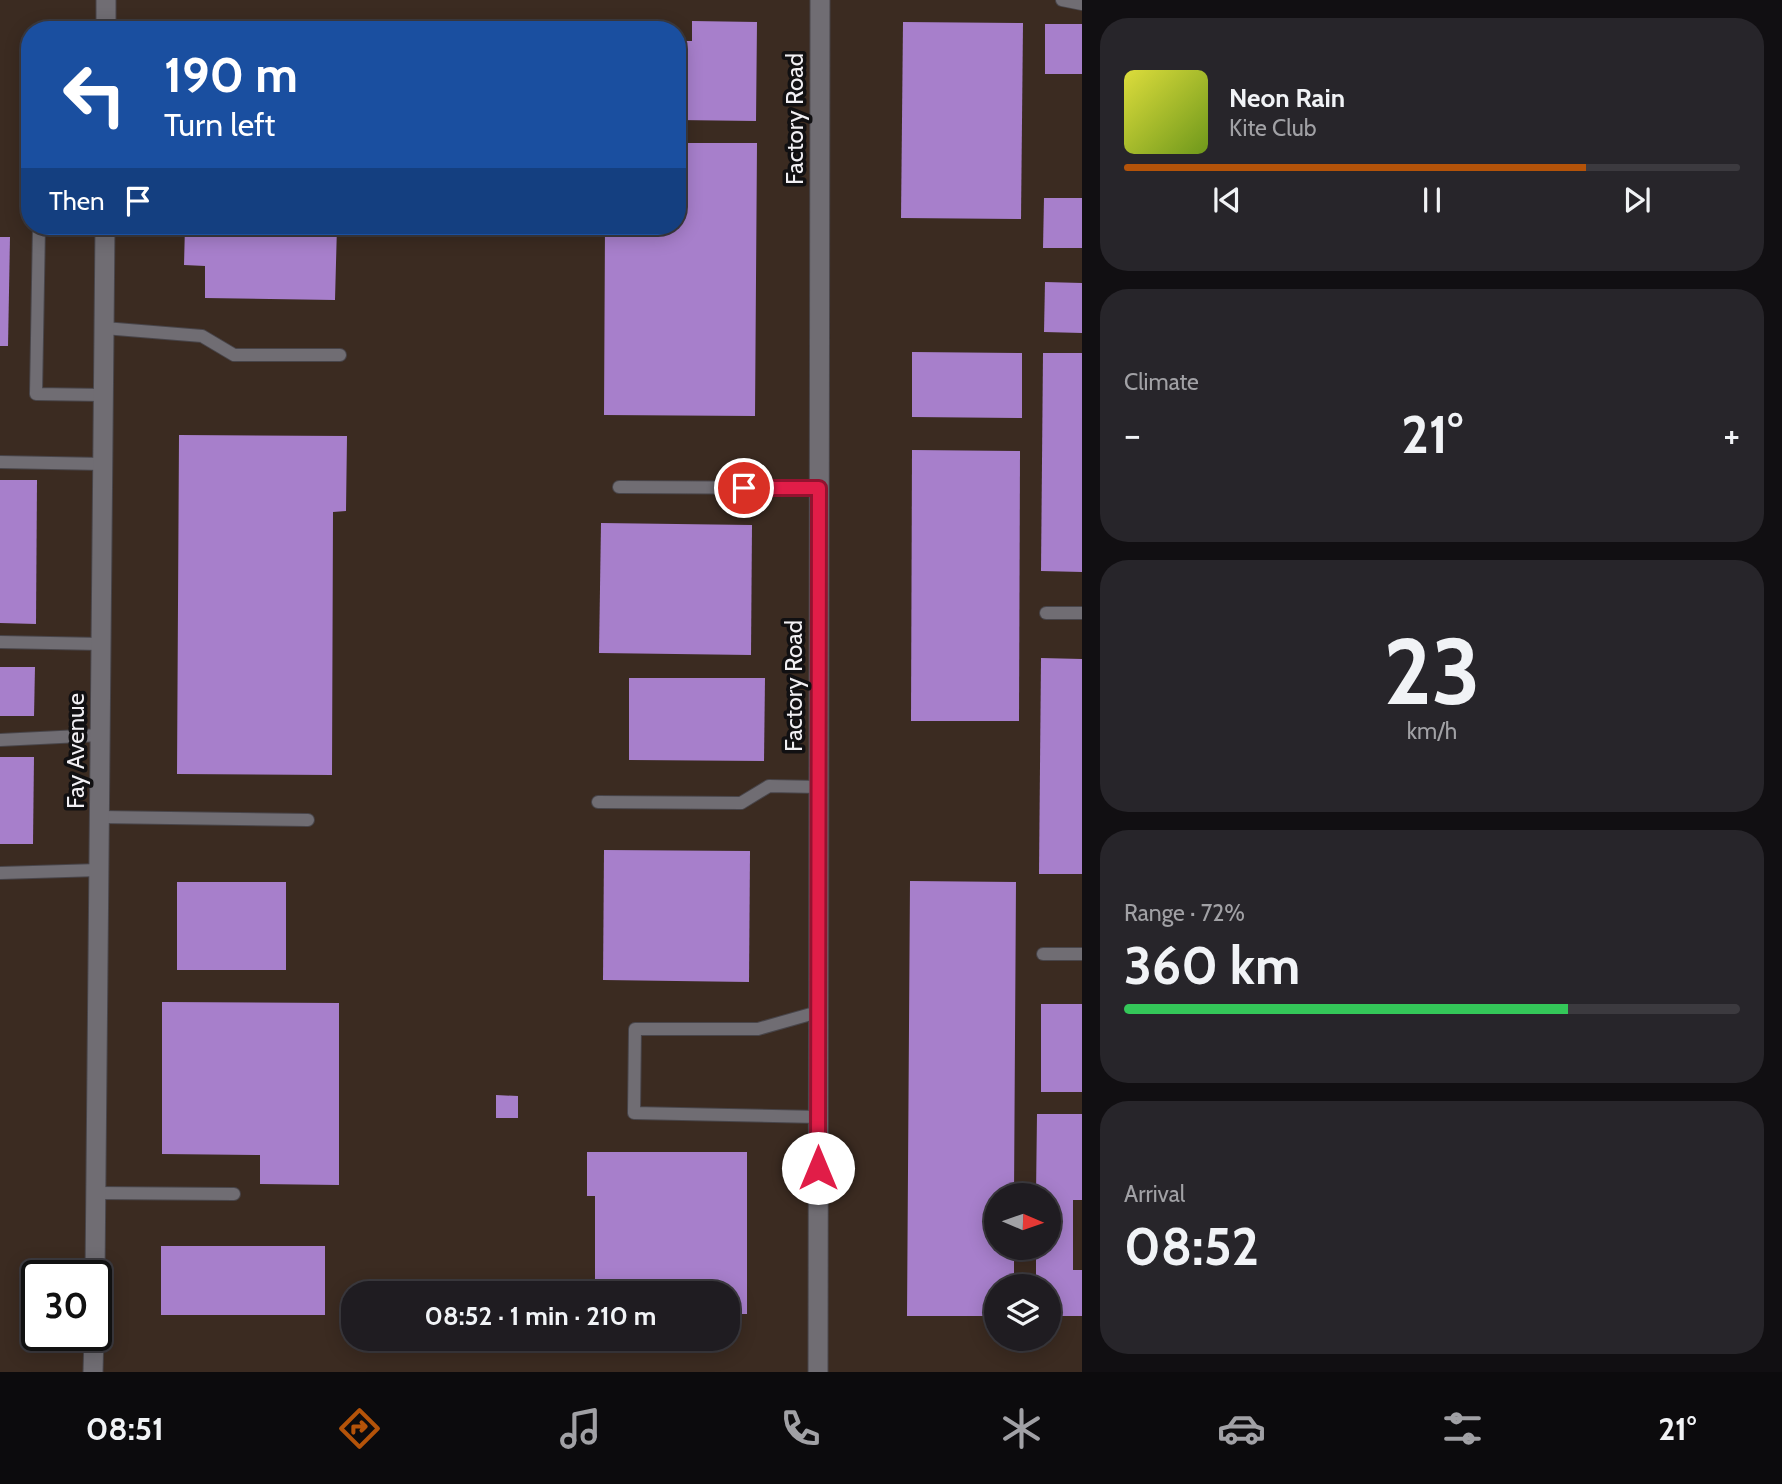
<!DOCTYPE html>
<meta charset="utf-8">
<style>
:root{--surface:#1f1c21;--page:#27252a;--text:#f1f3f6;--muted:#a1a1a5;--line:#3c3a3f;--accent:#b45309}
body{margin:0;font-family:Cabin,sans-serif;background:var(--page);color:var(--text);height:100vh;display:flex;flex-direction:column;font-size:26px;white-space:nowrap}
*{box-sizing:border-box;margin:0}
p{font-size:23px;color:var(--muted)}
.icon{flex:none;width:38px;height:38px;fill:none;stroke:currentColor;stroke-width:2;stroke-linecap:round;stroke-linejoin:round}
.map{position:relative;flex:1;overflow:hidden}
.details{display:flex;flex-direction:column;gap:18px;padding:18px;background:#110f12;width:700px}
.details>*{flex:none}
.hud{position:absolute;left:21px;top:21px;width:665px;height:214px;border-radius:28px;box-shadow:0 4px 18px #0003,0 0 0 2px var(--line);background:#1a4fa0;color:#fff;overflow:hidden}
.needle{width:46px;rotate:92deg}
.buttons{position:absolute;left:984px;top:1183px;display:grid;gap:14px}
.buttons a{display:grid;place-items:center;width:77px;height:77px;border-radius:50%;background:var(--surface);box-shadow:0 4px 18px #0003,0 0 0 2px var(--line);font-size:35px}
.speed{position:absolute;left:21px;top:1260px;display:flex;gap:14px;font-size:35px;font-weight:700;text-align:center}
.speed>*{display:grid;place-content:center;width:91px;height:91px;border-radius:50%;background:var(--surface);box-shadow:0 4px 18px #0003,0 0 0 2px var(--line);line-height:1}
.speed .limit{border:4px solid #111;border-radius:10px;background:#fff;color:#111}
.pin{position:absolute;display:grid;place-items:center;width:60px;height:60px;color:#fff;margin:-30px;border:4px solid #fff;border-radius:50%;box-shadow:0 2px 7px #0007}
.me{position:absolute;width:77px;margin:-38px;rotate:0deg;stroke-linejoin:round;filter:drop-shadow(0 0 5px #0008)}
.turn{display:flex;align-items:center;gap:24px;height:147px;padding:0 28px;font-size:32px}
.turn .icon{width:91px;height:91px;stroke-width:2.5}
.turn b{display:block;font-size:49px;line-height:60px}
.then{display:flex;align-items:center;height:66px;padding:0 28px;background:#0003;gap:14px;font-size:26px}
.big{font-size:52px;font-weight:700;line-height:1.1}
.details .widget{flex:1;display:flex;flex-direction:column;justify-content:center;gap:10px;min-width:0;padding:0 24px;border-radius:28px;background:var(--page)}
.details .dial{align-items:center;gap:0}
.dial b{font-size:91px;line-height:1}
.song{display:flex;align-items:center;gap:21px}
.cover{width:84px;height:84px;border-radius:10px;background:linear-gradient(135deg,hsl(60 70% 55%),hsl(80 70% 35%))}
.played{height:7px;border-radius:4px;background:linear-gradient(90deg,var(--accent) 75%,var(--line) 75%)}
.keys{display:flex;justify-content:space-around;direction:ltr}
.heat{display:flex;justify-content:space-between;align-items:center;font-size:38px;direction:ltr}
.charge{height:10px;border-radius:5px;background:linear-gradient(90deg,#34c759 72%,var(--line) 0)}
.trip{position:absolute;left:341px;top:1281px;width:399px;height:70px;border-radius:28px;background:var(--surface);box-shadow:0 4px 18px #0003,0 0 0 2px var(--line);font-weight:700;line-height:70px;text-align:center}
.tab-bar{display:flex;height:112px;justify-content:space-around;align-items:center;background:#0c0b0d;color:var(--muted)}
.tab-bar .icon{width:49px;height:49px}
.tab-bar .active{color:var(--accent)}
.tab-bar b{font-size:32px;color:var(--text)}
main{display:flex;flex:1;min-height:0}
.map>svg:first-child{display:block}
.industrial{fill:#3b2b21;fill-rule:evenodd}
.building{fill:#a77fcb}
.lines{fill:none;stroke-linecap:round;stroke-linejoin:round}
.service-casing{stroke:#48454a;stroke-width:14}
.minor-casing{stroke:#48454a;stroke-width:21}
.service{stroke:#706d73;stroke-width:12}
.minor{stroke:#706d73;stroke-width:19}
.route-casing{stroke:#92132f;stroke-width:18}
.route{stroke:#e11d48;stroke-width:12}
.labels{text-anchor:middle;stroke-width:7;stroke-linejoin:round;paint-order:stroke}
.street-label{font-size:24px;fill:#f1eff3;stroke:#111012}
</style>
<main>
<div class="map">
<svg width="1082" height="1372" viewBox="0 0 1082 1372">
<rect width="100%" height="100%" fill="#29262c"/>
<path class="industrial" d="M 0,0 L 1082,0 L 1082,1372 L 0,1372 ZM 30,30 L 677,30 L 677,226 L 30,226 ZM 996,1195 L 1048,1195 L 1048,1248 L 996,1248 ZM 37,1276 L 96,1276 L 96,1335 L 37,1335 ZM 996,1286 L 1048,1286 L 1048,1339 L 996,1339 ZM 354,1293 L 728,1293 L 728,1339 L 354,1339 Z"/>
<g class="building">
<polygon points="604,20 661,21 661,30 604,30"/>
<polygon points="692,21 757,22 756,121 677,120 677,41 692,41"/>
<polygon points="903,22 1023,23 1021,219 901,218"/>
<rect x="1045" y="24" width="37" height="50"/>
<polygon points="677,143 757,143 755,416 604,415 605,226 677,226"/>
<polygon points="1044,198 1082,198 1082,248 1043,248"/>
<polygon points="185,226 337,226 335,300 205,298 205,266 184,265"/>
<polygon points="0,237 10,237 8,346 0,346"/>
<polygon points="1045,282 1082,283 1082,333 1044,332"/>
<polygon points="912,352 1022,353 1022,418 912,417"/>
<polygon points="1043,353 1082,353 1082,572 1041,571"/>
<polygon points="179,435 347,436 346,511 333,512 332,775 177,774"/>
<polygon points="912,450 1020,451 1019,721 911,721"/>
<polygon points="0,480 37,480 36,624 0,623"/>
<polygon points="601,523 752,525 751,655 599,653"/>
<polygon points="1041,658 1082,659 1082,874 1039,874"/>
<polygon points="0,667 35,667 34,716 0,716"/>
<polygon points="629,678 765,678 764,761 629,760"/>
<polygon points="0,757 34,757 33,844 0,844"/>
<polygon points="604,850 750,851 749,982 603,980"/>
<polygon points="910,881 1016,882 1014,1195 996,1195 996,1248 1014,1248 1014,1286 996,1286 996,1316 907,1316"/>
<rect x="177" y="882" width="109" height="88"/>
<polygon points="162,1002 339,1003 339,1185 260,1184 260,1155 162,1154"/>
<rect x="1041" y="1004" width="41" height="88"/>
<polygon points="496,1095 518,1096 518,1118 496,1118"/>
<polygon points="1037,1114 1082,1114 1082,1200 1073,1200 1073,1270 1082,1270 1082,1316 1048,1316 1048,1286 1036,1286 1036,1248 1048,1248 1048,1195 1036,1195"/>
<polygon points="587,1152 747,1152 747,1314 728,1314 728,1293 595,1293 595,1196 587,1196"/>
<rect x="161" y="1246" width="164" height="69"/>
</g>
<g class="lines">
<g class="service-casing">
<g id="service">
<polyline points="1062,0 1082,4"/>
<polyline points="39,226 36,394 104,395"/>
<polyline points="104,328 202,336 234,355 340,355"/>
<polyline points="0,462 103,464"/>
<polyline points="619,487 819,488"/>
<polyline points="1046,613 1082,613"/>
<polyline points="0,642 101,644"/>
<polyline points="0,740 100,735"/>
<polyline points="598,802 741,803 769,786 819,787"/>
<polyline points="100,817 308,820"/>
<polyline points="0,873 99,870"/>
<polyline points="1043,954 1082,954"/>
<polyline points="818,1117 634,1113 635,1029 758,1029 818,1012"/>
<polyline points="96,1193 234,1194"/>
</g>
</g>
<g class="minor-casing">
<g id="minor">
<polyline points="106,30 106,0"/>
<polyline points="95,1276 105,226"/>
<polyline points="93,1372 94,1335"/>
<polyline points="818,1372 820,0"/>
</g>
</g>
<use href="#service" class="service"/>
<use href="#minor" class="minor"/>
</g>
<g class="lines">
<g class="route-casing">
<polyline id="route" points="744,488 819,488 818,1168"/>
</g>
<use href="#route" class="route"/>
</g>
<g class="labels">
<g class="street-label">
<text transform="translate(795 119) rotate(-90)" y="8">Factory Road</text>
<text transform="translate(794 686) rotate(-90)" y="8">Factory Road</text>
<text transform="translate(76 751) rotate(-90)" y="8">Fay Avenue</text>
</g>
</g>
</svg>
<div class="buttons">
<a><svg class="needle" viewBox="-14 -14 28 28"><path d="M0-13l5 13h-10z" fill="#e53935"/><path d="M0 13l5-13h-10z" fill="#a1a1a5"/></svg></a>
<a><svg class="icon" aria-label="layers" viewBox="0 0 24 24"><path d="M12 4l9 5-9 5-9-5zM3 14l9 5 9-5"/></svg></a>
</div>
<div class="speed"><div class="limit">30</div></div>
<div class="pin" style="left:744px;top:488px;background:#d93025"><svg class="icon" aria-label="arrive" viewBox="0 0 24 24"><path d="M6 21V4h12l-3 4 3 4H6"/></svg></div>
<svg class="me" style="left:818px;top:1168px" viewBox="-20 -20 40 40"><circle r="19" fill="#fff"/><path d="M0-13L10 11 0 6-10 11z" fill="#e11d48"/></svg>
<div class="trip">08:52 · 1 min · 210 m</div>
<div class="hud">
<div class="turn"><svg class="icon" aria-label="left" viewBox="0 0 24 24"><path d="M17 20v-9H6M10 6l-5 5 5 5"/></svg><div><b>190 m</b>Turn left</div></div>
<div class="then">Then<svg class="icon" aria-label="arrive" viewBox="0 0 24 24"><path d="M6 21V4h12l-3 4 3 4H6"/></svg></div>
</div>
</div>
<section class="details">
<div class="widget">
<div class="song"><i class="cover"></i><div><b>Neon Rain</b><p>Kite Club</p></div></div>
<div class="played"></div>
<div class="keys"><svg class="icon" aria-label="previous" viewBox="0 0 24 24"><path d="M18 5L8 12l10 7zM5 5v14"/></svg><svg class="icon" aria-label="pause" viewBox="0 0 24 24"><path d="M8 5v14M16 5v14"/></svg><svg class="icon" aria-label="next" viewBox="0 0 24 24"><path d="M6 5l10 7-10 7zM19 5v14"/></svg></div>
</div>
<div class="widget"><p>Climate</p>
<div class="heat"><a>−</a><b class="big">21°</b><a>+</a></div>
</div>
<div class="widget dial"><b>23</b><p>km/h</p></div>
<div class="widget"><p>Range · 72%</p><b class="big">360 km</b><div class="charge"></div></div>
<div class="widget"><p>Arrival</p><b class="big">08:52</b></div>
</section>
</main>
<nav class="tab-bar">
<b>08:51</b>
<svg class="icon active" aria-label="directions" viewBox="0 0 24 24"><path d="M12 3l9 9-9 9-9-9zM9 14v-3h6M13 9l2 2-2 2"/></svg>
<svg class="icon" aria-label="music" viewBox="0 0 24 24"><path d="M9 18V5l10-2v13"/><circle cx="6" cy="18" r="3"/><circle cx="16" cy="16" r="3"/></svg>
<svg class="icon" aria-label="phone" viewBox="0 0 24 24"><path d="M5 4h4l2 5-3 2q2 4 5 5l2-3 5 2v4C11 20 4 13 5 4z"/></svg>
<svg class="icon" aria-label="climate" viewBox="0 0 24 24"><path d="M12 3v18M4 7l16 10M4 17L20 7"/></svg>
<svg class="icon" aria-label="car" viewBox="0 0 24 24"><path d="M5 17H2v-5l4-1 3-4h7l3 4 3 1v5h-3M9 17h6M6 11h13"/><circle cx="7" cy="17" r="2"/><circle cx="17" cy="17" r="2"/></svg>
<svg class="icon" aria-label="filters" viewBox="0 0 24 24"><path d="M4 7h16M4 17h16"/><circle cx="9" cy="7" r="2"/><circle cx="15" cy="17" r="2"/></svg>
<b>21°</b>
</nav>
